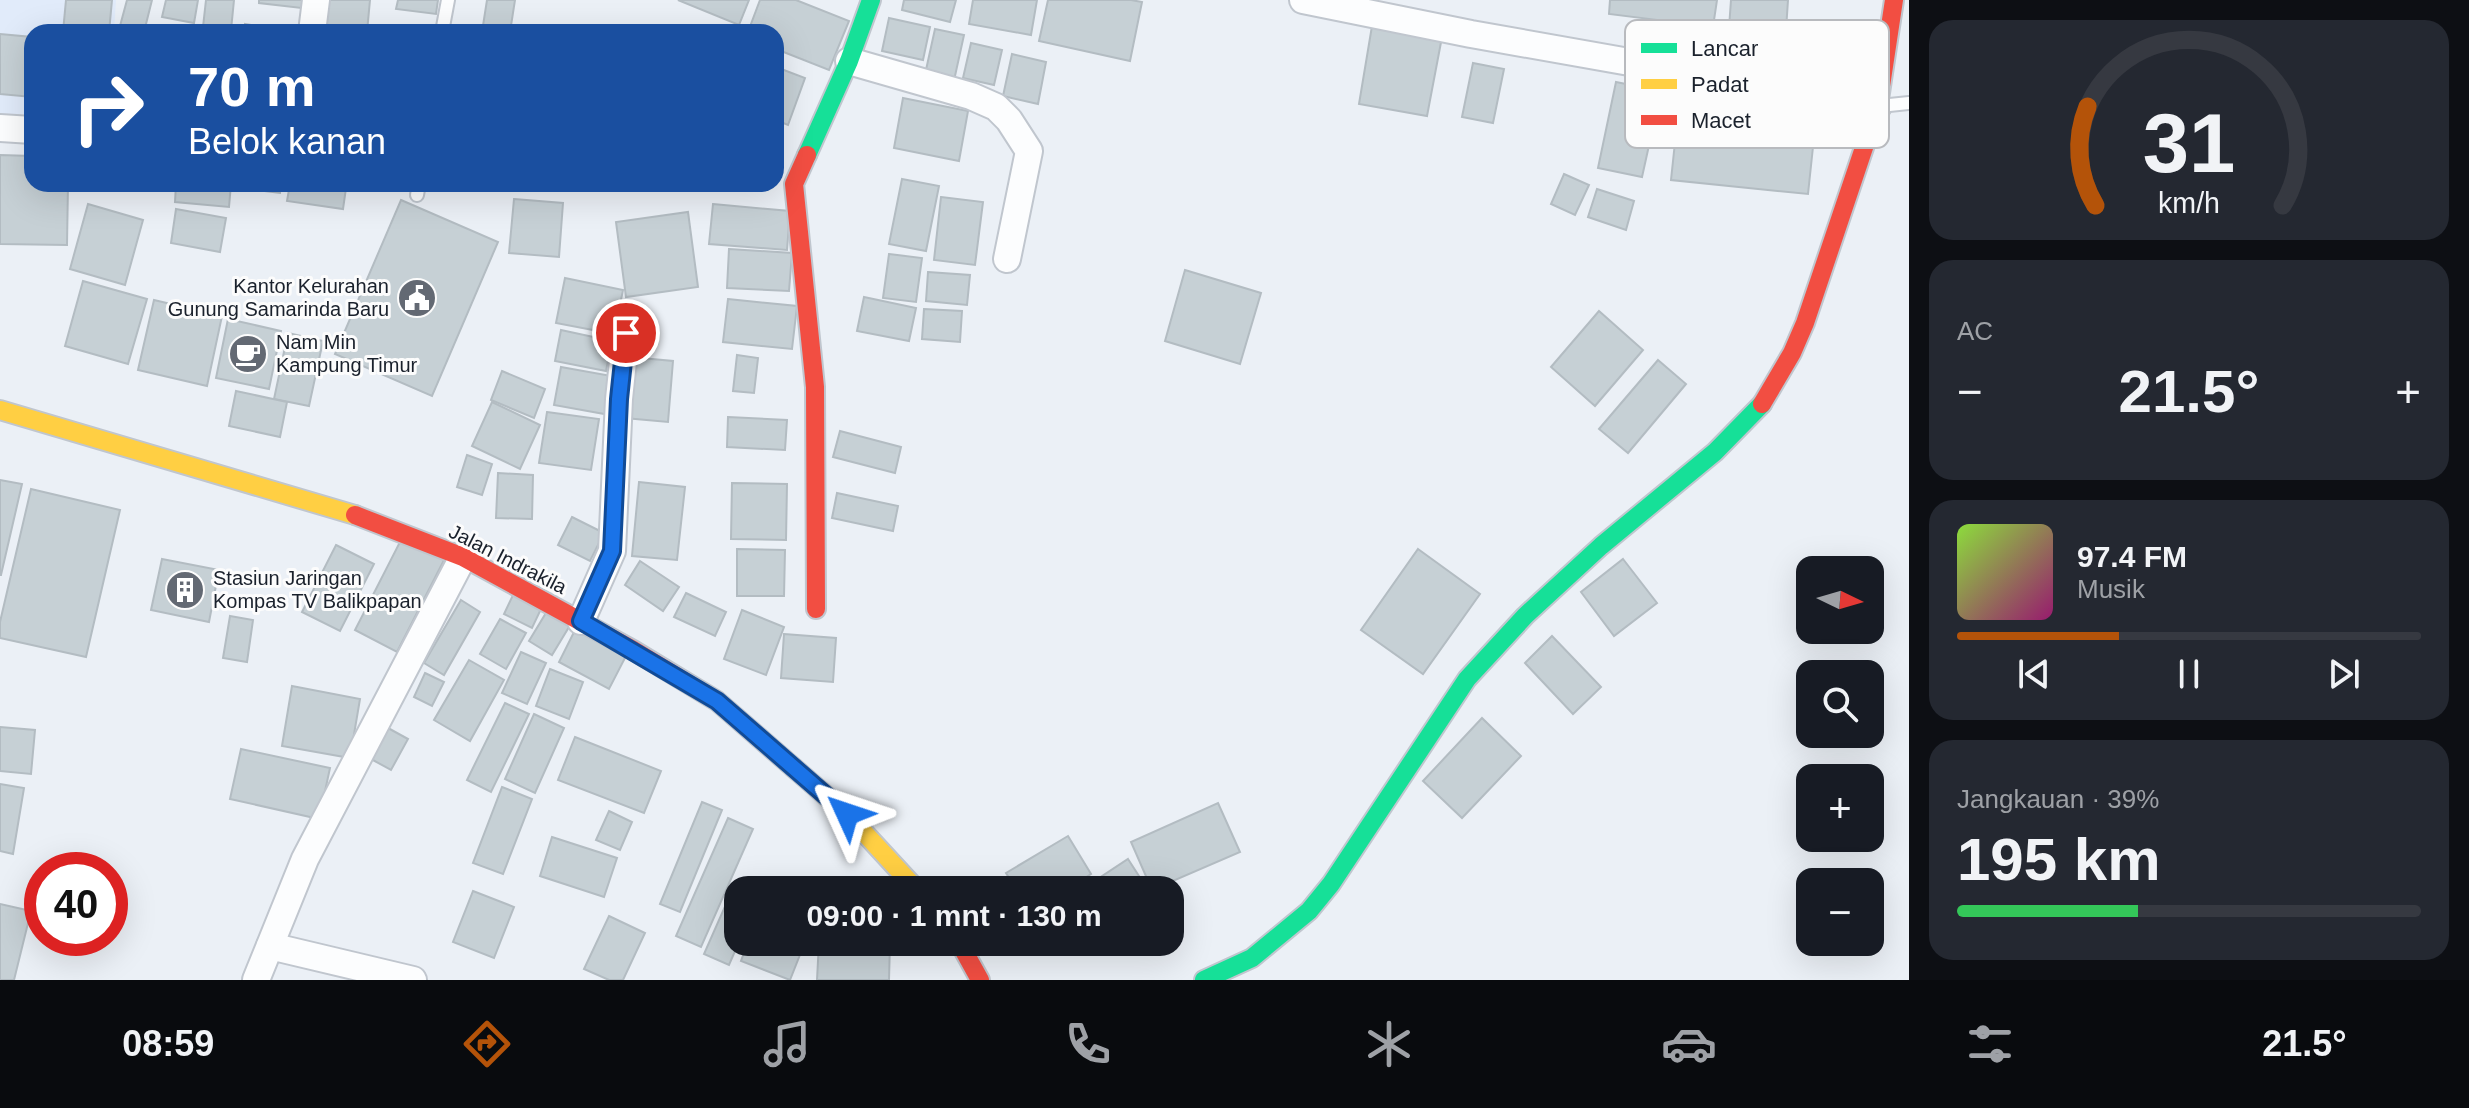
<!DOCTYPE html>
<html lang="id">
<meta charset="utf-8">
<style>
:root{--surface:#171b24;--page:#242831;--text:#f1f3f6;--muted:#9ea1a6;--line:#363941;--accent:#b45309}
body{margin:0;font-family:Helvetica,sans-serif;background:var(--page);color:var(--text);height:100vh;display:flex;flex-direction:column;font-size:30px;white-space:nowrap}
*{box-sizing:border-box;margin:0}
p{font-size:26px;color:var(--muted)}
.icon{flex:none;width:44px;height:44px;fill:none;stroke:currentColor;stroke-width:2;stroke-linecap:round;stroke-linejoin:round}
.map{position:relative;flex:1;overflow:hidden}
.panel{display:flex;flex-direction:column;gap:20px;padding:20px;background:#0d0f14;width:560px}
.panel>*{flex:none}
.top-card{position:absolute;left:24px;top:24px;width:760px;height:168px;border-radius:24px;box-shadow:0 8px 32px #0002;background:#1a4fa0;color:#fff;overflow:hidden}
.needle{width:52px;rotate:95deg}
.fabs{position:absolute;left:1796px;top:556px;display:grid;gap:16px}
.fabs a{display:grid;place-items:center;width:88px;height:88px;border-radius:16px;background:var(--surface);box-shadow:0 8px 32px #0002;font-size:40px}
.speed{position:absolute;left:24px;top:852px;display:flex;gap:16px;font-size:40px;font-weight:700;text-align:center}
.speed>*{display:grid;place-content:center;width:104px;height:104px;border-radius:50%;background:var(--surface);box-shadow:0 8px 32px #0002;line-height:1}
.speed .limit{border:12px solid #d22;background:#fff;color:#111}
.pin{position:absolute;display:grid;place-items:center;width:68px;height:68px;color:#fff;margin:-34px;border:4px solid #fff;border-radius:50%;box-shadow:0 2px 8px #0007}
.me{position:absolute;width:88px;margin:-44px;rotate:312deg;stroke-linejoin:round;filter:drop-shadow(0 0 6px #0008)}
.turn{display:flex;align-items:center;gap:28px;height:168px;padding:0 32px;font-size:36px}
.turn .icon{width:104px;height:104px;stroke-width:2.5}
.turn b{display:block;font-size:56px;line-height:68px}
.big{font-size:60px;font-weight:700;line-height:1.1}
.panel .widget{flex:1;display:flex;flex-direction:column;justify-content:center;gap:12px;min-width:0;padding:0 28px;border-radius:24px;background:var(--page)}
.panel .dial{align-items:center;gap:0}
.dial svg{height:208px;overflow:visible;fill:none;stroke:var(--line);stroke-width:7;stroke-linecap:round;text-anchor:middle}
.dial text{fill:var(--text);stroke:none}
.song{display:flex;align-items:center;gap:24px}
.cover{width:96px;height:96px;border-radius:12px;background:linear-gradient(135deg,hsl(90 70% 55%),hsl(320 70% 35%))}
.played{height:8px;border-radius:4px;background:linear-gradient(90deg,var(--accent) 35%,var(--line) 35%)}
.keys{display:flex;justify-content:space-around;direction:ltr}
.heat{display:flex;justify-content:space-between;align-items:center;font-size:44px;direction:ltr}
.charge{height:12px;border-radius:6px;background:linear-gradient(90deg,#34c759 39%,var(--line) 0)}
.trip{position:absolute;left:724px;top:876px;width:460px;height:80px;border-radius:24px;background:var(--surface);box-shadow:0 8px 32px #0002;font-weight:700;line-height:80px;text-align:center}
.tab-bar{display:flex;height:128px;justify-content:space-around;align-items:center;background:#090b0e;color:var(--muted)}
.tab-bar .icon{width:56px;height:56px}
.tab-bar .on{color:var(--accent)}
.tab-bar b{font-size:36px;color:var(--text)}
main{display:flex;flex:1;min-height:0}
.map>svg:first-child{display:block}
.built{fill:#e1ebfa}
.building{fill:#c6d0d5;stroke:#b3bcc2;stroke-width:2}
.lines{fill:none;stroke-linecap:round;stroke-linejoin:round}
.lane-casing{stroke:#c0c6ce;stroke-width:16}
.street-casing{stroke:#c0c6ce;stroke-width:30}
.fast-casing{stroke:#c0c6ce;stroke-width:22}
.slow-casing{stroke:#c0c6ce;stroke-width:22}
.jam-casing{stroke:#c0c6ce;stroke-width:22}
.lane{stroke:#fcfdfe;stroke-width:12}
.street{stroke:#fcfdfe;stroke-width:26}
.fast{stroke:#16e098;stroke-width:18}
.slow{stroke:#ffcf43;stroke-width:18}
.jam{stroke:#f24e42;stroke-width:18}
.route-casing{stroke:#114b97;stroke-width:20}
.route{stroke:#1a73e8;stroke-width:14}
.labels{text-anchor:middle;stroke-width:6;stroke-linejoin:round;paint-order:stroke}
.poi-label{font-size:20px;fill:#1a212c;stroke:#fcfcfc;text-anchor:start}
.street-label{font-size:20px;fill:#1a212c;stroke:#fcfcfc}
.key{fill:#fcfcfc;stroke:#b8babe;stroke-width:2}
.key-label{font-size:22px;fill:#1a212c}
</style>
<main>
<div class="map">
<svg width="1909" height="980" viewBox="0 0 1909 980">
<rect width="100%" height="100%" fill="#ebf0f6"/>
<polygon class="built" points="0,0 116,0 114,32 32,32 32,114 0,114"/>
<g class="building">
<polygon points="66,0 112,0 109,32 63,32"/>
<polygon points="127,0 152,0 144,32 120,26"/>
<polygon points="166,0 198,0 194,23 162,17"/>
<polygon points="206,0 234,0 231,30 203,27"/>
<polygon points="259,0 311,0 310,9 259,3"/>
<polygon points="323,0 370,0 367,32 321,31"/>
<polygon points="398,0 438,0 436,14 396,9"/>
<polygon points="487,0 515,0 510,32 482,32"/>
<polygon points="678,0 749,0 739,25"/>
<polygon points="760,0 796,0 849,21 829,70 776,49 776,32 748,32"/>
<polygon points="904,0 956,0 950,22 902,10"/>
<polygon points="973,0 1037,0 1031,35 969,24"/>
<polygon points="1048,0 1131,0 1142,2 1130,61 1039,41"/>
<polygon points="1610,0 1717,0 1713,27 1609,14"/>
<polygon points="1731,0 1788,0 1784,60 1727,56"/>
<polygon points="889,18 930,27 923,60 882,51"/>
<polygon points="245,24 265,27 265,32 244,32"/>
<polygon points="1372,26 1442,37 1427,116 1359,104"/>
<polygon points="935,29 964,35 953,85 924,79"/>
<polygon points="0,34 32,37 32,97 0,94"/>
<polygon points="971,43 1002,50 994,85 963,78"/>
<polygon points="1012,54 1046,62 1038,104 1003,96"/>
<polygon points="1473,63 1504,69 1493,123 1462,117"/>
<polygon points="776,67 805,78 788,125 776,120"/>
<polygon points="1616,82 1661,91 1642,177 1598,168"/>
<polygon points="1680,95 1817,109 1808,194 1671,180"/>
<polygon points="903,98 968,111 959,161 894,148"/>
<polygon points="0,155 32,156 32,184 68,184 67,245 0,244"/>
<polygon points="1564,174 1589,185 1575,215 1551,204"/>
<polygon points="902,179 939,186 926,251 889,244"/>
<polygon points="176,184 231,184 229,207 175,202"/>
<polygon points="242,184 281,184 280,193 241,188"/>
<polygon points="290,184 319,184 346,188 343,209 287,201"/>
<polygon points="1597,189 1634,201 1626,230 1588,217"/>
<polygon points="941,197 983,202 975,265 934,260"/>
<polygon points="514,199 563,203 559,257 509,253"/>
<polygon points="401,200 498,242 432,396 335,354"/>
<polygon points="88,204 143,220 125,285 70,269"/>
<polygon points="713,204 790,211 787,250 709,244"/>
<polygon points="176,209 226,218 220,252 171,243"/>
<polygon points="688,212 698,287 626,297 616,222"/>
<polygon points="729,249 792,253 789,291 727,288"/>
<polygon points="889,254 922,258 916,302 883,298"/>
<polygon points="1185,270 1261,293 1240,364 1165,341"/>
<polygon points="928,272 970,275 967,305 926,301"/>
<polygon points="565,278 623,290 614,334 556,323"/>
<polygon points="83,281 147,299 128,364 65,346"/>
<polygon points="864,297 916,308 909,341 857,331"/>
<polygon points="728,299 797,306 792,349 723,342"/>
<polygon points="154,300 222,316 207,386 138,370"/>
<polygon points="924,309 962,311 960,342 922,339"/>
<polygon points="1599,311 1643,350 1595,406 1551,367"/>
<polygon points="228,319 281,331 269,389 216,378"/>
<polygon points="561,330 612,341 606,371 555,361"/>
<polygon points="288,333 323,341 309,406 274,399"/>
<polygon points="737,355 758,358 754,393 733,391"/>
<polygon points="630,357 673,361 668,422 625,418"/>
<polygon points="1658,360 1686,384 1628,453 1599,429"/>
<polygon points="561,367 617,377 610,415 554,405"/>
<polygon points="502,371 545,389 534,418 491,400"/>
<polygon points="236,391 287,402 280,437 229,426"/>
<polygon points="492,402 540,425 520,469 472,446"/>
<polygon points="547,412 599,419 591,470 539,463"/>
<polygon points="728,417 787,420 785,450 727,447"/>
<polygon points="840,431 901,447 895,473 833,457"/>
<polygon points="467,455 492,464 482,495 457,487"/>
<polygon points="498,473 533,475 532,519 496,518"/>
<polygon points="0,480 22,484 1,575 0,575"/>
<polygon points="639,482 685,487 677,560 632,556"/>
<polygon points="732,483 787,484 786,540 731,539"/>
<polygon points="31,489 120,510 86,657 0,638 0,622"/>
<polygon points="837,493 898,506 893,531 832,518"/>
<polygon points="572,517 604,533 590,561 558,545"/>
<polygon points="402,538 444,560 397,652 355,630"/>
<polygon points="336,545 374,564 340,631 302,612"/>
<polygon points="737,549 785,550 784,596 737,596"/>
<polygon points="1418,549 1480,594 1423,674 1361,630"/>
<polygon points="162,559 219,570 209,622 151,610"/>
<polygon points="1623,559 1657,603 1614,636 1581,592"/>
<polygon points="640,561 679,587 663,611 625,585"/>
<polygon points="686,593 726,612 715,636 674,617"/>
<polygon points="513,595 541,609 532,628 504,614"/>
<polygon points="461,600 480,612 444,675 424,663"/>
<polygon points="549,608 572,622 552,655 529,641"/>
<polygon points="742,610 784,627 766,675 724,659"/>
<polygon points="230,616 253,620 247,662 223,658"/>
<polygon points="500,619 526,633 506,669 480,654"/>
<polygon points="575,630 626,656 609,689 559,662"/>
<polygon points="784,634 836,638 833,682 781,678"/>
<polygon points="1552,636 1601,687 1573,714 1525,663"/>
<polygon points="521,652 546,663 527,704 502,693"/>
<polygon points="469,660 504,680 470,741 434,720"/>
<polygon points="550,669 583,682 569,719 536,706"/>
<polygon points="425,673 444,682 432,706 414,697"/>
<polygon points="292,686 360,699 350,758 282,746"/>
<polygon points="505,703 529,714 491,792 467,780"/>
<polygon points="534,714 564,728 535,793 505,779"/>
<polygon points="1482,718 1521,756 1462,818 1423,781"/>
<polygon points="0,727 35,730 31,774 0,771"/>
<polygon points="388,728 408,739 391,770 371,759"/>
<polygon points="575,737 661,771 644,813 558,780"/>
<polygon points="241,749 330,768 319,819 230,799"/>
<polygon points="0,784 24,788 13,854 0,851"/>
<polygon points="502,787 532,799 503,874 473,863"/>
<polygon points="702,802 722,810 680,912 660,904"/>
<polygon points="1218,803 1240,852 1152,890 1131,842"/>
<polygon points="609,811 632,822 620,850 596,840"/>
<polygon points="728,818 753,829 701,947 676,936"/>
<polygon points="1068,836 1091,874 1066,890 1017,890 1006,873"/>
<polygon points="552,837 617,858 604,897 540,876"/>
<polygon points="1128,859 1148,890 1081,890"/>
<polygon points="473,891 514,907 494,958 453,942"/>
<polygon points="730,895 738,899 739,942 729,965 704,954"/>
<polygon points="0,904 31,911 14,980 0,980"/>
<polygon points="609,916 645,933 623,980 609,980 584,969"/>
<polygon points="748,942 805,942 790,980 741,961"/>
<polygon points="819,942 890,942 889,980 817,980"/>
<polygon points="1071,942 1098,942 1079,954"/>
</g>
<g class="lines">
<g class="lane-casing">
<g id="lane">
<polyline points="442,32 448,0"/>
<polyline points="1880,106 1909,103"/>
<polyline points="417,195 419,184"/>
</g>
</g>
<g class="street-casing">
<g id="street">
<polyline points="1303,0 1471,34 1878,106"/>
<polyline points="312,32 316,0"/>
<polyline points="849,61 971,96 996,107 1009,120 1029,151 1007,259"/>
<polyline points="0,128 32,130"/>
<polyline points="581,621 612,551 619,399 626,333"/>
<polyline points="270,946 413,980"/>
<polyline points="256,980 305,859 463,557"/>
</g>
</g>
<g class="fast-casing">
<g id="fast">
<polyline points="807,155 849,61 871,0"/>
<polyline points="1204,980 1252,958 1309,911 1331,884 1467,679 1525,616 1601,546 1715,452 1762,404"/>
</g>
</g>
<g class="slow-casing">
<g id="slow">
<polyline points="0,410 355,515"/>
<polyline points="794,768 847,814 917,890"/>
</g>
</g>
<g class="jam-casing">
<g id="jam">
<polyline points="807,155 794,184 815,387 816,609"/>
<polyline points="1762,404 1792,353 1805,323 1878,106 1894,0"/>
<polyline points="355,515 463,557 633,650 717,701 794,768"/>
<polyline points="959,942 980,980"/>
</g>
</g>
<use href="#lane" class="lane"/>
<use href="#street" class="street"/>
<use href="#fast" class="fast"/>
<use href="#slow" class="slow"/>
<use href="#jam" class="jam"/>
</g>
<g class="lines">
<g class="route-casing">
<polyline id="route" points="626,333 619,399 612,551 581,621 717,701 847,814"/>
</g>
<use href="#route" class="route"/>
</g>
<defs>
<g id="civic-disc" transform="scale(2)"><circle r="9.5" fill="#636973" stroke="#fcfcfc"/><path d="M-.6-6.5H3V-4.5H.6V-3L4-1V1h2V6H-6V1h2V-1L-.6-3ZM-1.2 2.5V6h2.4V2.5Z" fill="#fff"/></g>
<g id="cafe-disc" transform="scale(2)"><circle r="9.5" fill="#636973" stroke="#fcfcfc"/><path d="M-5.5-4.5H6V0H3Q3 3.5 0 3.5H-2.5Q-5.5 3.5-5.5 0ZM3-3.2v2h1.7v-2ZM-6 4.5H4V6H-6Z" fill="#fff"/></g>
<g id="building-disc" transform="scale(2)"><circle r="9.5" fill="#636973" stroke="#fcfcfc"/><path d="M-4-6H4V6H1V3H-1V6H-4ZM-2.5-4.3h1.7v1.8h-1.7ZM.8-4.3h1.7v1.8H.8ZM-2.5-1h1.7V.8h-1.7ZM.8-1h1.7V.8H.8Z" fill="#fff"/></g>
</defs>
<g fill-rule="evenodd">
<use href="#civic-disc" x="417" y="298"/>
<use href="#cafe-disc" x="248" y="354"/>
<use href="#building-disc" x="185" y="590"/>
</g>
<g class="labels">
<g class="poi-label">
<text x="389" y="293" text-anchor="end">Kantor Kelurahan<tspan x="389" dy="23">Gunung Samarinda Baru</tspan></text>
<text x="276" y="349">Nam Min<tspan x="276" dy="23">Kampung Timur</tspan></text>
<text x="213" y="585">Stasiun Jaringan<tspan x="213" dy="23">Kompas TV Balikpapan</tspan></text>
</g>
<g class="street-label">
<text transform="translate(508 559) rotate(27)" y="7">Jalan Indrakila</text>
</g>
</g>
<rect x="1625" y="20" width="264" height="128" rx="12" class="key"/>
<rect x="1641" y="43" width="36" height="10" fill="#16e098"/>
<rect x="1641" y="79" width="36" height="10" fill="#ffcf43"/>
<rect x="1641" y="115" width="36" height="10" fill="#f24e42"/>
<g class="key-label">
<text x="1691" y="56">Lancar</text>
<text x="1691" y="92">Padat</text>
<text x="1691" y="128">Macet</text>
</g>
</svg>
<div class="fabs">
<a><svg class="needle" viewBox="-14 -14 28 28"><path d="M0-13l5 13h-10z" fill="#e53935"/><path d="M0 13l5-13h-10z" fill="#9ea1a6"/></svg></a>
<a><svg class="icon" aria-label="search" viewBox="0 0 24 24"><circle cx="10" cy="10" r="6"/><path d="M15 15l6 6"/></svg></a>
<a>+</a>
<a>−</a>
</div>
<div class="speed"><div class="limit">40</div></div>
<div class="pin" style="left:626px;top:333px;background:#d93025"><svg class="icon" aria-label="arrive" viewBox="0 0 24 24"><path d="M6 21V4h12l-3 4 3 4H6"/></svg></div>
<svg class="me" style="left:847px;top:814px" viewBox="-20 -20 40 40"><path d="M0-17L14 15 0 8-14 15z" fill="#1a73e8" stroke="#fff" stroke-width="4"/></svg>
<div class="trip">09:00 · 1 mnt · 130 m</div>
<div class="top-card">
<div class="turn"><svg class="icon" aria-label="right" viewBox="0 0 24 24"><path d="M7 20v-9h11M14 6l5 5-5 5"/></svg><div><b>70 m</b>Belok kanan</div></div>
</div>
</div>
<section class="panel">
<div class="widget dial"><svg viewBox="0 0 100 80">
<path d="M14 69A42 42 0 1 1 86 69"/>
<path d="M14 69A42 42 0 0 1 11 31" stroke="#b45309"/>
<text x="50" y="56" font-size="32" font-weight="700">31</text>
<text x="50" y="72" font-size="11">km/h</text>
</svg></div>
<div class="widget"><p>AC</p>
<div class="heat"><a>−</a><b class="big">21.5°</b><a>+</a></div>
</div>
<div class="widget">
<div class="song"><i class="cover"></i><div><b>97.4 FM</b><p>Musik</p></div></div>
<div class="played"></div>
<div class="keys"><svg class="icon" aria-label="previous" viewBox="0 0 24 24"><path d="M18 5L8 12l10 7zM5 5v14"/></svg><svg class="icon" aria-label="pause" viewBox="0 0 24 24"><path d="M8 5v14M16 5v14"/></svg><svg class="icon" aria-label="next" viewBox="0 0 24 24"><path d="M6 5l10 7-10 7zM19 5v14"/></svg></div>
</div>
<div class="widget"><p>Jangkauan · 39%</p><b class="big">195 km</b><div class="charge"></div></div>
</section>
</main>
<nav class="tab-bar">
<b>08:59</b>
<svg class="icon on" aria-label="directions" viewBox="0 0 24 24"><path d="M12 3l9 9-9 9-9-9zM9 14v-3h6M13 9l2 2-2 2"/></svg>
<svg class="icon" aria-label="music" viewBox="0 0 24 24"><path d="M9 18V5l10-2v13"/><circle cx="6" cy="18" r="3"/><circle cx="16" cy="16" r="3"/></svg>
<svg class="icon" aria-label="phone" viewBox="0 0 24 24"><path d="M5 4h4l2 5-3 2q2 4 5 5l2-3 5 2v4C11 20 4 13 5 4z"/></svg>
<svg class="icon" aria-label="climate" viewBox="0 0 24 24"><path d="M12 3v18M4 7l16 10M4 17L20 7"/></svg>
<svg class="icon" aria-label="car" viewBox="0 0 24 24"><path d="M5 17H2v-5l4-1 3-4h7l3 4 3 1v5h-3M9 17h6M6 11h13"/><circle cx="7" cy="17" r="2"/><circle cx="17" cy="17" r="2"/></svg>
<svg class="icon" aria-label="filters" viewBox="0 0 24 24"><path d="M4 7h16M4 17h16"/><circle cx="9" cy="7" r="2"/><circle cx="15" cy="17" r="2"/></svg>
<b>21.5°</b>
</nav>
